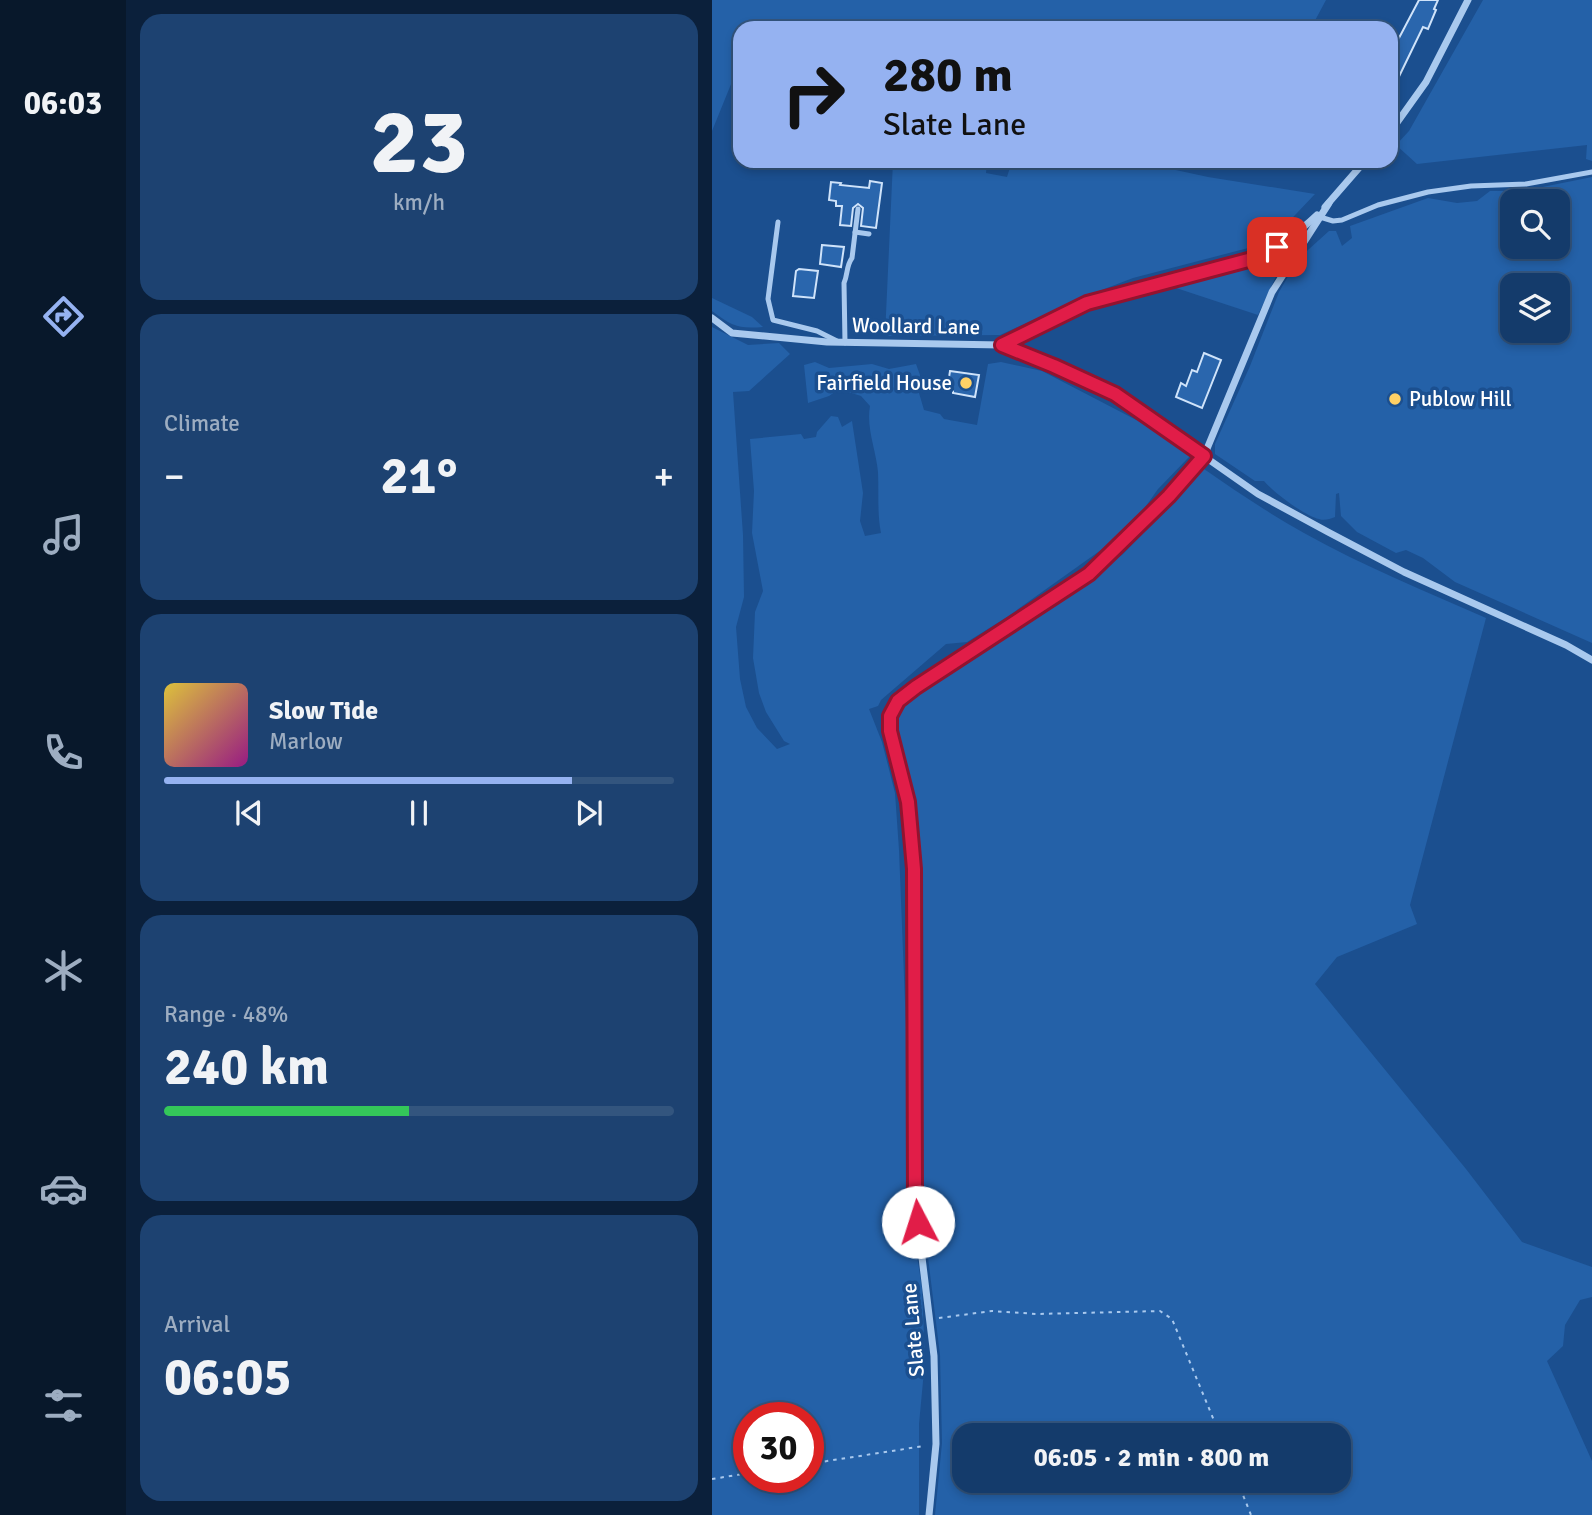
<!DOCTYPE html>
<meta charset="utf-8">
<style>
:root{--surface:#143b6b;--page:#1d4271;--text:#f1f3f6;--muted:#9dadc1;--line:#33557e;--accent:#95b2f1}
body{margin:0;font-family:Signika,sans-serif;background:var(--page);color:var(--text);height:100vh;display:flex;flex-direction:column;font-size:26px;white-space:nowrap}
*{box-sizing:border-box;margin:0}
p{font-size:23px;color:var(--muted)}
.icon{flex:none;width:38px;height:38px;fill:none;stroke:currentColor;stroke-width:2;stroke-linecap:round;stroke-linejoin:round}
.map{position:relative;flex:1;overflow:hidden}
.panel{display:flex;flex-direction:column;gap:14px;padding:14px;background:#0b203b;width:586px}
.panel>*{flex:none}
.banner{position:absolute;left:21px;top:21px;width:665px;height:147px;border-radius:21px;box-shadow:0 4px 10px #0003,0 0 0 2px var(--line);background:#95b2f1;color:#111;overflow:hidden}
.buttons{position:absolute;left:788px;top:189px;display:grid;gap:14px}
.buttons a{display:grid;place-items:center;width:70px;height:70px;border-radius:14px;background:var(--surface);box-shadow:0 4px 10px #0003,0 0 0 2px var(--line);font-size:35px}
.speed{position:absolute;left:21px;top:1402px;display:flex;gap:14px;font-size:35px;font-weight:700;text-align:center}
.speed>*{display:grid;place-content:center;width:91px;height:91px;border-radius:50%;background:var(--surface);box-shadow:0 4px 10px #0003,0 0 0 2px var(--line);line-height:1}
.speed .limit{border:10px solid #d22;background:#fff;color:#111}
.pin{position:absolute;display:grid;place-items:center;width:60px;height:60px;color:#fff;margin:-30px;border-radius:14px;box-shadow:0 4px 10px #0006}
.me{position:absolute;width:77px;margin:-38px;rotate:355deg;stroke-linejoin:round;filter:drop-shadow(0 0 5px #0008)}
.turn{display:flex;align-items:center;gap:24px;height:147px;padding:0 35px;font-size:32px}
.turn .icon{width:91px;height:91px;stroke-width:2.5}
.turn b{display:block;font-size:49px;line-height:60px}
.big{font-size:52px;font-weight:700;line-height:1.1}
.panel .card{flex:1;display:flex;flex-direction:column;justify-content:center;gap:10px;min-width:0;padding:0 24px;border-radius:21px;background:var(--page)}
.panel .dial{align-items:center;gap:0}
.dial b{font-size:91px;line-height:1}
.song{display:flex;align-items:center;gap:21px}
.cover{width:84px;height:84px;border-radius:10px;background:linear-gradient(135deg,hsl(50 70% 55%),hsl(310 70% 35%))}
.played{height:7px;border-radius:4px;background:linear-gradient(90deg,var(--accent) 80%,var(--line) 80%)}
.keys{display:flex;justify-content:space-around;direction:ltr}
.heat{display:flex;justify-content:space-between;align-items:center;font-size:38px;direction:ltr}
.charge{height:10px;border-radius:5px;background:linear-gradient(90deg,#34c759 48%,var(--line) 0)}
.trip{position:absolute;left:240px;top:1423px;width:399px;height:70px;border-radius:21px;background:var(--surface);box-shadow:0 4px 10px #0003,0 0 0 2px var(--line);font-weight:700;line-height:70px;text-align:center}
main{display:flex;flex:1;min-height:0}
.tabs{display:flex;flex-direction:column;width:126px;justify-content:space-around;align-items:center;background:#08182b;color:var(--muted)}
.tabs .icon{width:49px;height:49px}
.tabs .active{color:var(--accent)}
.tabs b{font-size:32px;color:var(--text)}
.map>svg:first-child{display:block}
.green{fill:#2461a8;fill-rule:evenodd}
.building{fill:#2a66ad;stroke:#cfe3fa;stroke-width:2}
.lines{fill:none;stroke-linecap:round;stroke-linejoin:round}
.path{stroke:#a9c9ee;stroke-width:2;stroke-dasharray:3.5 5;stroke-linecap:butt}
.service{stroke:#a9c9ee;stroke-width:5}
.minor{stroke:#a9c9ee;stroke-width:7}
.route-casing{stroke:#92132f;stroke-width:18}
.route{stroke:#e11d48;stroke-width:12}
.poi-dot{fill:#ffd166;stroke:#1b4f8f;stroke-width:2.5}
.labels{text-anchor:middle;stroke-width:7;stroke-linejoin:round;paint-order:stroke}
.street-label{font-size:21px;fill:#fff;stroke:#1b4f8f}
.poi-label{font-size:21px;fill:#fff;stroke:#1b4f8f;text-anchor:end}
</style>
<main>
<nav class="tabs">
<b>06:03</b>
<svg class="icon active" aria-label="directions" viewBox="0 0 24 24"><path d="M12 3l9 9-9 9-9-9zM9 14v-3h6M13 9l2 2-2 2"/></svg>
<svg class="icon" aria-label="music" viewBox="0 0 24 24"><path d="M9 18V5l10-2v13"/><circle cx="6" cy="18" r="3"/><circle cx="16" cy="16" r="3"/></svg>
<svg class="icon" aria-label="phone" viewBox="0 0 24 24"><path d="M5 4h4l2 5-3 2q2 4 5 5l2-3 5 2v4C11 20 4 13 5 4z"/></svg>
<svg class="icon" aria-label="climate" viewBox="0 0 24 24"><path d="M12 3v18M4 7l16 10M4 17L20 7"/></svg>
<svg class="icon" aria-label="car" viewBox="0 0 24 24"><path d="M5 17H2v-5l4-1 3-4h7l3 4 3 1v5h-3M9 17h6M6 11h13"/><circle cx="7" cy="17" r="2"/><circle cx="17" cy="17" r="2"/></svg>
<svg class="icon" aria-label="filters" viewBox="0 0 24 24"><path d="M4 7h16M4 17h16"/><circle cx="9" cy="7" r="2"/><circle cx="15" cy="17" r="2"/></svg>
</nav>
<section class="panel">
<div class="card dial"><b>23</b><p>km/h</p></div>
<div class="card"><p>Climate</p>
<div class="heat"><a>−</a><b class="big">21°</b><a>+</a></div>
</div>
<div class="card">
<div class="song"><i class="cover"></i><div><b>Slow Tide</b><p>Marlow</p></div></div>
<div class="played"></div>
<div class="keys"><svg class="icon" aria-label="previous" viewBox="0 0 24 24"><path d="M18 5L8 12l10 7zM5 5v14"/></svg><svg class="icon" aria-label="pause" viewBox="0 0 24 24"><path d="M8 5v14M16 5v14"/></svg><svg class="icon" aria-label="next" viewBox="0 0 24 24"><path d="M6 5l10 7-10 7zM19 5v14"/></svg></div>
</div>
<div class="card"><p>Range · 48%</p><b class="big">240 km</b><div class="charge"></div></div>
<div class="card"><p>Arrival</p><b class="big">06:05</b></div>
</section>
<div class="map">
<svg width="880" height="1515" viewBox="0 0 880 1515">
<rect width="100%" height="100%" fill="#1b4f8f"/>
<g class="green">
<polygon points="0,0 614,0 599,28 28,28 28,62 0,131"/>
<polygon points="771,0 880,0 880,161 874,159 875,145 705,164 684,145 697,131"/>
<polygon points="181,161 275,161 274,173 295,177 300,161 422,161 496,177 603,194 566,233 540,247 421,278 374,296 288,335 173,336"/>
<path d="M 880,177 L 880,643 L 743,582 L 711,558 L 694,550 L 684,553 L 645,532 L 629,516 L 627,493 L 624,494 L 623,517 C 618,519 612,521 607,519 C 593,516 561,492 552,481 L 543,481 L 503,454 L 503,444 L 538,366 L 567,292 L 586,259 L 617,231 L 624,231 L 630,246 L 640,238 L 638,226 L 716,198 L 745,203 L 765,201 L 778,191 L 811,191 ZM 800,201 L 845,201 L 845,247 L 800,247 ZM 800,285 L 845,285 L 845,331 L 800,331 Z"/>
<polygon points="579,244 582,251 566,272 546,315 458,286 553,259"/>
<path d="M 0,298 L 40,317 L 51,327 C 26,329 20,326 0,311 Z"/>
<path d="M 0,327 L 36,345 L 67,343 L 78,354 L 37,391 L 21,392 L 31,535 L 32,597 L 24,627 L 28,679 L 34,707 L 45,728 L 65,749 L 78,744 L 72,741 L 54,712 L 47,693 L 41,658 L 43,612 L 51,591 L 40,533 L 42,491 L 38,439 L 89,434 L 92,439 L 104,437 L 105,432 L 119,416 L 126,417 L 130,427 L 140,421 L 151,493 L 148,521 L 153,536 L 169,533 C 165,513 167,493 166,472 C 164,450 154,428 158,406 L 149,396 L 127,389 L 117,396 L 96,403 L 92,365 L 103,362 L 117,368 L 160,364 L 177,369 L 204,364 L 208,375 L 207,393 L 212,410 L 228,414 L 232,419 L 265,425 L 276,364 L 289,362 L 330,371 L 430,423 L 478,456 L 446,489 L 417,530 L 295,617 L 255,642 L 234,644 L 169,700 L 166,706 L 157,709 L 170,742 L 183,793 L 187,850 L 195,1053 L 195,1170 L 197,1205 L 210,1288 L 213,1360 L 207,1424 L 207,1515 L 0,1515 ZM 37,1418 L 96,1418 L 96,1477 L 37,1477 Z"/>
<path d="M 492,469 C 525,492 558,514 592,533 C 651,566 713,591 774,618 L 698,905 L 705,924 L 625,957 L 603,984 L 754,1169 L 810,1242 L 880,1267 L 880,1297 L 868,1300 L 853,1325 L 851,1346 L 835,1361 L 880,1461 L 880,1515 L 223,1515 L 230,1443 L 228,1355 L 209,1200 L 207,869 L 200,800 L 184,730 L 184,719 L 191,703 L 382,577 L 411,554 ZM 252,1435 L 626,1435 L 626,1480 L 252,1480 Z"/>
</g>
<g class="building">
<polygon points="707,0 726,0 722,9 724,10 716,29 711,27 679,93 679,43 682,36 687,38"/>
<polygon points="158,181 170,183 164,228 149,226 151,208 146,204 141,208 139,226 128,225 130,206 124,206 124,201 117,200 119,182 129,183 128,185 157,188"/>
<polygon points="110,245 132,247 129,267 108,264"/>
<polygon points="87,269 106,271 102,298 81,296 84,271"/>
<polygon points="492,353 509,360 490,408 464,397 469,383 474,386 480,370 485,372"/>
<polygon points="238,371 267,375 263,397 241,393 241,391 235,390"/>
</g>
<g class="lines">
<g class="path">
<polyline points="227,1318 280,1311 325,1314 448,1311 460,1319 508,1435"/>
<polyline points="96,1464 212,1446"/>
<polyline points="0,1479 37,1473"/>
<polyline points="525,1480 539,1515"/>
</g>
<g class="service">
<polyline points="608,217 621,221 630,220 666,205 716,192 759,186 814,184 880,172"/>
<polyline points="66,222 56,299 61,320 105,331 125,341"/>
<polyline points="143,232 157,234"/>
<path d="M 133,343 L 132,283 C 136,274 134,266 140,258 L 146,209"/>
</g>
<g class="minor">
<polyline points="679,131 714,82 756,0"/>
<polyline points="613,207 653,161"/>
<path d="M 0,318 L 20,333 L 115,342 L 290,345 L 375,303 L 539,259 C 565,247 584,235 605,215"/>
<polyline points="290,345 342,366 403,394 546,494 616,532 692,572 854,645 880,660"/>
<polyline points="217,1515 224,1444 222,1356 203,1200 202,869 196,802 178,731 178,716 186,701 204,687 377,574 457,496 492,456 560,292 617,203"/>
</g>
</g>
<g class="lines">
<g class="route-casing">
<polyline id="route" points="206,1222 203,1200 202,869 196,802 178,731 178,716 186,701 204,687 377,574 457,496 492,456 403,394 342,366 290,345 375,303 540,259 565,247"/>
</g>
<use href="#route" class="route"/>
</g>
<g class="poi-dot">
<circle cx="254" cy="383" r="7"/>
<circle cx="683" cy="399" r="7"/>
</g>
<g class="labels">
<g class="street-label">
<text transform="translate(204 326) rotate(1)" y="7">Woollard Lane</text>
<text transform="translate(201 1330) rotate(-95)" y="7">Slate Lane</text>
</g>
<g class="poi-label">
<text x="240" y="390">Fairfield House</text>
<text x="697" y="406" text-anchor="start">Publow Hill</text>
</g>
</g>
</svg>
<div class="buttons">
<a><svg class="icon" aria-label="search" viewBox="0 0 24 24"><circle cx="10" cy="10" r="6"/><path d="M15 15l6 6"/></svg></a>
<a><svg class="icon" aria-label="layers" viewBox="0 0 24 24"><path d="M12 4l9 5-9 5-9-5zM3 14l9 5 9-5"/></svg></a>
</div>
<div class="speed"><div class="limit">30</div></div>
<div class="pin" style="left:565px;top:247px;background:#d93025"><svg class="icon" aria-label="arrive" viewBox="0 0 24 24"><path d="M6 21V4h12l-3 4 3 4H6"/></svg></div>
<svg class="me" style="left:206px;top:1222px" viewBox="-20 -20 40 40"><circle r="19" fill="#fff"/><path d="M0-13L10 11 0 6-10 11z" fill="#e11d48"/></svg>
<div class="trip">06:05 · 2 min · 800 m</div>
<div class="banner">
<div class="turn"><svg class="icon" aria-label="right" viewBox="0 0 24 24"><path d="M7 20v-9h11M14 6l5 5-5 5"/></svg><div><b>280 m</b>Slate Lane</div></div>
</div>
</div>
</main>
